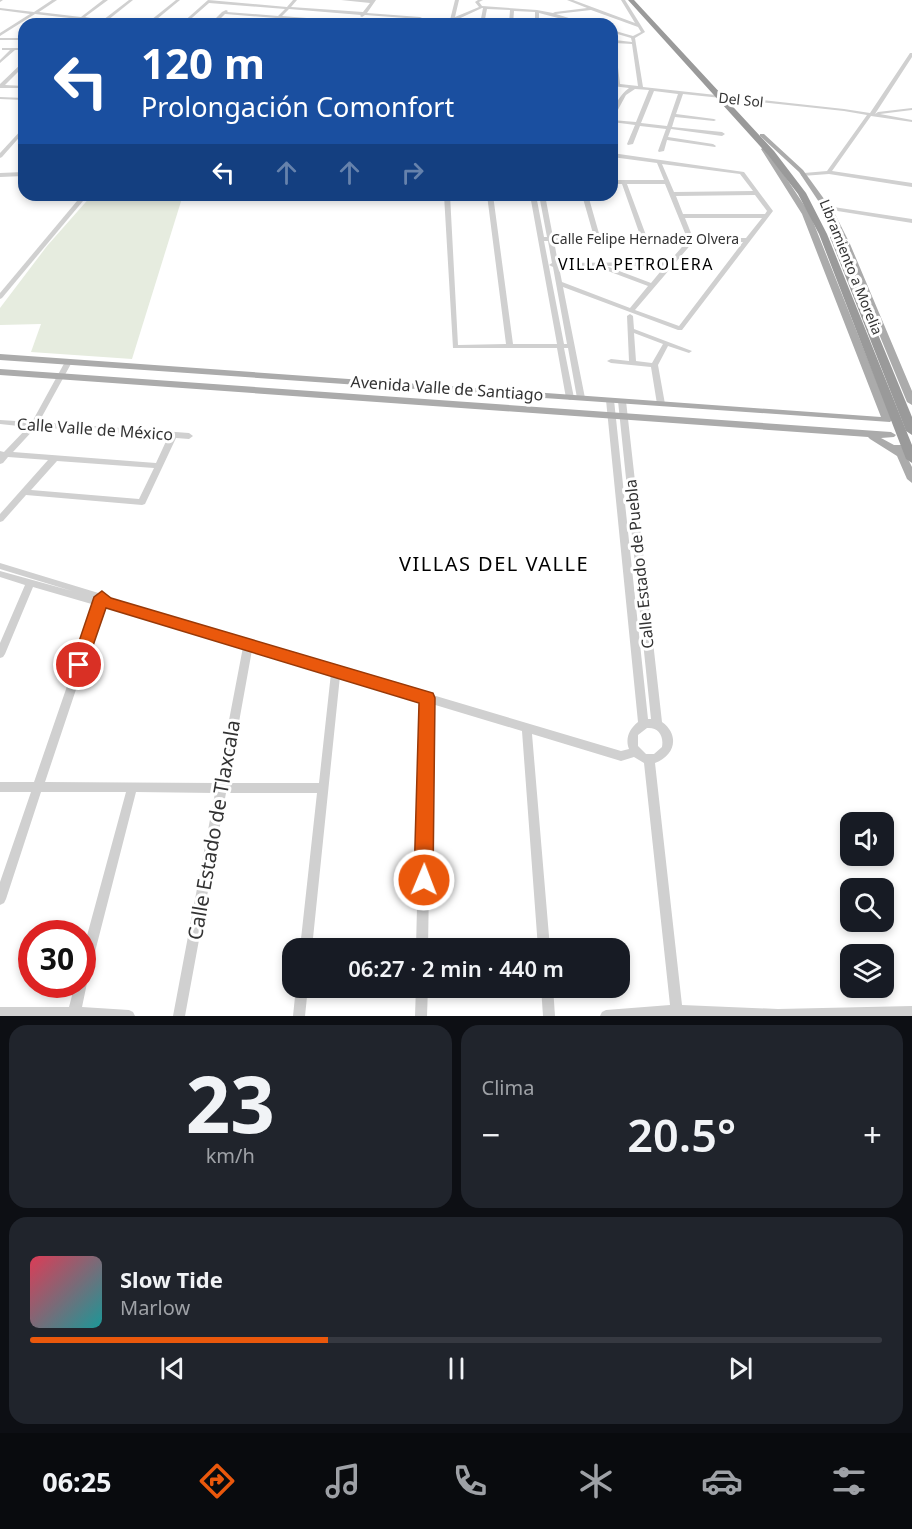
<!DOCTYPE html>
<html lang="es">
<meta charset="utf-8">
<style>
:root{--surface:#171b24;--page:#20242c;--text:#f1f3f6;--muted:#9ea1a6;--line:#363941;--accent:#ea580c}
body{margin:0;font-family:"Noto Sans",sans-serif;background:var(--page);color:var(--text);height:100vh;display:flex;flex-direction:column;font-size:22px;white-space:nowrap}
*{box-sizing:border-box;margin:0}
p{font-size:20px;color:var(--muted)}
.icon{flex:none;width:33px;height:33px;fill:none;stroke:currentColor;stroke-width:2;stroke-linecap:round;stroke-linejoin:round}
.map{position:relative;height:1016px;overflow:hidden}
.sheet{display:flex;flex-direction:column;gap:9px;padding:9px;background:#0d0f14;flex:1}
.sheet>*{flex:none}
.hud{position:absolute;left:18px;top:18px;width:600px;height:183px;border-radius:18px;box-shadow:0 3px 9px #0003;background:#1a4fa0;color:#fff;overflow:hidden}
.tools{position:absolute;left:840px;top:812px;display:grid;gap:12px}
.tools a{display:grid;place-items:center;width:54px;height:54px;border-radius:12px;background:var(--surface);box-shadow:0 3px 9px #0003;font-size:30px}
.speed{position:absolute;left:18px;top:920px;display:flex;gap:12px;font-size:30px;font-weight:700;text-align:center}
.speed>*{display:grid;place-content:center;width:78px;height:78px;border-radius:50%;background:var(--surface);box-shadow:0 3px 9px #0003;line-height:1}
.speed .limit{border:9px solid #d22;background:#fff;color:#111}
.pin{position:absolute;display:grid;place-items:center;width:51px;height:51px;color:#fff;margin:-26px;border:3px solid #fff;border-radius:50%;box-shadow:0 2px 6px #0007}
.me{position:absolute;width:66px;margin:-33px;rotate:1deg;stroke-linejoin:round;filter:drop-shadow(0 0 4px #0008)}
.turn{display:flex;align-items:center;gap:21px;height:126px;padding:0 24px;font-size:27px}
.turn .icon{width:78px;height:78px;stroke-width:2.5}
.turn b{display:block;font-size:42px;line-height:51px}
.lanes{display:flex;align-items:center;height:57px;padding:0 24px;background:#0003;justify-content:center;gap:30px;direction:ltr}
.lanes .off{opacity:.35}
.big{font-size:45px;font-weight:600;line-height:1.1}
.sheet .card{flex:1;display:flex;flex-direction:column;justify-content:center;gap:9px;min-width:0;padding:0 21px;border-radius:18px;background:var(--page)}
.sheet .dial{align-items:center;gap:0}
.dial b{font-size:78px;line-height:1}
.song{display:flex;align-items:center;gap:18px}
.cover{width:72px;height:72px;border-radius:9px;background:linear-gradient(135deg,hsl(350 70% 55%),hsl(180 70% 35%))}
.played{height:6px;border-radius:3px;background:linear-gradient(90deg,var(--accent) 35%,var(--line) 35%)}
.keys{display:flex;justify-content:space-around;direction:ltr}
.heat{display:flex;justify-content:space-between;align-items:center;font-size:33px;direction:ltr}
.sheet .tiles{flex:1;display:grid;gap:9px;grid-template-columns:1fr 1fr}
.card:last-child{grid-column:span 2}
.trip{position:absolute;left:282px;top:938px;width:348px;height:60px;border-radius:18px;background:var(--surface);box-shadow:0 3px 9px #0003;font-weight:600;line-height:60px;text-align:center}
.tab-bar{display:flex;height:96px;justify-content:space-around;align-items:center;background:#090b0e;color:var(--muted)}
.tab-bar .icon{width:42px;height:42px}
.tab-bar .current{color:var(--accent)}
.tab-bar b{font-size:27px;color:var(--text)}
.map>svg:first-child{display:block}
.green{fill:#e6ecdf}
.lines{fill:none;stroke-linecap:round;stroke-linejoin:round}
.minor{fill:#d0d0d0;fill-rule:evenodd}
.major{fill:#ababab;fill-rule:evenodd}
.highway{fill:#9a9a9a;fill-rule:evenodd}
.route{fill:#ea580c;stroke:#983908;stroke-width:1.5}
.labels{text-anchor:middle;stroke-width:6;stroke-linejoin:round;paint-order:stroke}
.far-street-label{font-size:14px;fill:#333;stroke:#fff}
.far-quarter-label{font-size:16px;letter-spacing:1.5px;fill:#000;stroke:#fff}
.street-label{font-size:16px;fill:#333;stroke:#fff}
.quarter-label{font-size:20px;letter-spacing:1.5px;fill:#000;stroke:#fff}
.near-street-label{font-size:20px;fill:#333;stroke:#fff}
</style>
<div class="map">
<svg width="912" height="1016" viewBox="0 0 912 1016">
<rect width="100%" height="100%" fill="#fff"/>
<polygon class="green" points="92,195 183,195 132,359 31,352 41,324 0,325 0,308 47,246"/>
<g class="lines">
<g class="minor">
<polygon points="0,0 3,0 0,2"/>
<polygon points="52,0 57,0 39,12 81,17 103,0 108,0 85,17 103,20 129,0 133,0 108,20 134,24 121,24 35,14 0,36 0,33 30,14 0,10 0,8 34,12"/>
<polygon points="176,0 180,0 151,24 146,24"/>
<polygon points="208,0 287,7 293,0 297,0 291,7 363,12 370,3 341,0 376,0 367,13 420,17 424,19 423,24 419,24 419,19 365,15 362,17 360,16 361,15 289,9 282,16 369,23 371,24 353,24 280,19 275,24 271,24 276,18 225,14 218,21 244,24 210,24 222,12 226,10 228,11 227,12 278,16 285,9 209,3 185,24 181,24"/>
<path d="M 455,0 L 459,0 L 455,17 L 479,7 L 475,2 L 478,0 L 483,0 L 479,2 L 482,6 L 537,10 L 553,13 L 555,12 L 587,8 L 567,0 L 573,0 L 635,23 L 621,0 L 625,0 L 645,32 L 635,38 L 643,87 L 844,109 L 870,113 L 910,53 L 912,53 L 912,57 L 875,114 L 878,112 L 912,108 L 912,110 L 880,114 L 912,120 L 912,122 L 871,116 L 832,171 L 912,183 L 912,187 L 829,174 L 802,176 L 801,175 L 804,173 L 827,171 L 867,115 L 844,111 L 683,94 L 676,114 L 714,119 L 716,120 L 714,121 L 675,117 L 672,127 L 722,132 L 725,134 L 722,136 L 671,129 L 668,137 L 713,144 L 716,146 L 715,147 L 667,140 L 664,151 L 659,152 L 658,151 L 666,129 L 640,126 L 633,144 L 628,145 L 627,144 L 635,125 L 612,122 L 612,120 L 636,122 L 649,90 L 635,89 L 626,95 L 614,117 L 612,118 C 612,107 620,95 629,88 L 612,86 L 612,84 L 615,84 L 612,52 L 612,30 L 633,36 L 641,32 L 638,27 L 591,10 L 556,14 L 588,24 L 581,24 L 539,13 L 539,24 L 535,24 L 535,12 L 514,11 L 513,24 L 509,24 L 510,10 L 487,9 L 484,24 L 480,24 L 483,8 L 482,8 L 454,21 L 453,24 L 449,24 ZM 614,33 L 631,38 L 632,42 L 615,40 ZM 615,43 L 632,44 L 638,86 L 620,84 ZM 654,91 L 678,94 L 667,126 L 641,123 Z"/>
<rect x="0" y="38" width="24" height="2"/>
<polygon points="2,48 24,48 24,50 15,50 0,63 0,60 10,50 2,50"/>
<polygon points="22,63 24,63 24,66 5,85 24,86 24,88 0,88 0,84"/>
<polygon points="0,97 24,98 24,100 0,99"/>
<polygon points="24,127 24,132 2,157 0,158 0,153"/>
<path d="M 612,153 L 744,172 L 773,211 L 682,330 L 678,330 L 563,287 L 585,398 L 584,400 L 581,400 L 577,398 L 568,348 L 564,348 L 574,398 L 570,400 L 566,398 L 557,348 L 453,348 L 444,195 L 450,195 L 458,345 L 506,344 L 487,195 L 493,195 L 513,344 L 557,344 L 530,195 L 536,195 L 544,237 L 547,237 L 539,195 L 545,195 L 553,237 L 594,237 L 582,195 L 588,195 L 600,237 L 641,238 L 622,184 L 612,184 L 612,180 L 664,180 L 657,163 L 612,157 ZM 662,164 L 740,174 L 753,191 L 674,192 ZM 627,184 L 665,184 L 687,238 L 647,238 ZM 755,195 L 767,211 L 765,214 L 683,214 L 676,196 ZM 685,218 L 762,218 L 746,238 L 693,238 ZM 544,241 L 548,241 L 552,263 L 549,265 L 553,267 L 567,344 L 564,344 ZM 554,241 L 687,241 L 669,262 L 558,263 ZM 693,242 L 743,242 L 679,326 L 635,310 ZM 599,266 L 600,268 L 648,286 L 630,308 L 562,282 L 559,267 ZM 606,266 L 665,266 L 651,283 Z"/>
<polygon points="24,172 24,176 0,177 0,173"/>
<polygon points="82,195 88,195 2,298 0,299 0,293"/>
<polygon points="827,206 912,219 912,223 825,209 824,208"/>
<path d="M 630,314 L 633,316 L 634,329 L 692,351 L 689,353 L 668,346 L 658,365 L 665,404 L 664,406 L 661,406 L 657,404 L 651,367 L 611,363 L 607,361 L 611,359 L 629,361 L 627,316 ZM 634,333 L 663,344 L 652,363 L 636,361 Z"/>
<path d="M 66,360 L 70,360 L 72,362 L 39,422 L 189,433 L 193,436 L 189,439 L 176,438 L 145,504 L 142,505 L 26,495 L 3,521 L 0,522 L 0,514 L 48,460 L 8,457 L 3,463 L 0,464 L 0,451 L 4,452 L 28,427 L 0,424 L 0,420 L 32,422 ZM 36,427 L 168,437 L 156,463 L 13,452 ZM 57,461 L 154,468 L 139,499 L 31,490 Z"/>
<path d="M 607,398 L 610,398 L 614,400 L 648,719 L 651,719 L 618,401 L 622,399 L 626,401 L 662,722 C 680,735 675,756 655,763 L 682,1005 L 778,1009 L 912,1006 L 912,1016 L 600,1016 L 602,1012 L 606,1010 L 670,1005 L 644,763 L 634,757 L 621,761 L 532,734 L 550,948 L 538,948 L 522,731 L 432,704 L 428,948 L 416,948 L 422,701 L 340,676 L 312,948 L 300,948 L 317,793 L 226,793 L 185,1016 L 173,1016 L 215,793 L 136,792 L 87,983 L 82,1007 L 129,1010 L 133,1012 L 135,1016 L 0,1016 L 0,1007 L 69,1007 L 75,984 L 82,984 L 82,954 L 126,792 L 41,792 L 6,899 L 4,903 L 0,905 L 0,882 L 31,792 L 0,792 L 0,782 L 34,782 L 95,605 L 33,587 L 5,654 L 3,657 L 0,658 L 0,643 L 25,585 L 0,577 L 0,571 L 72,591 L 0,569 L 0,563 L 105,595 L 109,599 L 621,751 L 629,749 C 625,739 629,729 638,722 L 606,400 ZM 104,606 L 106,606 L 243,647 L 217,783 L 45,782 ZM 252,650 L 331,673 L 319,783 L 228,783 ZM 647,728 C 658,727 664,735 662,747 L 654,754 L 646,754 L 638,746 L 638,735 Z"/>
<polygon points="296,987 308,987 305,1016 293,1016"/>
<polygon points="416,987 428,987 427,1016 415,1016"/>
<polygon points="541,987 553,987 555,1016 543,1016"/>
</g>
<g class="major">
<polygon points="760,134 764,134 803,170 835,214 850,244 912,391 912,405 907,402 842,244 827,214 799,172 760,136"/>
<polygon points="764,147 767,149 810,214 892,420 890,422 0,360 0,354 881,417 802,214 761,149"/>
<polygon points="0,369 891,432 896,435 894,437 881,438 894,445 901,445 912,467 912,483 907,479 897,456 870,439 868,437 0,375"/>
</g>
<g class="highway">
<polygon points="628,0 634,0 774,151 806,193 827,234 912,445 912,463 906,459 819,234 798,194 768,155"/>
<polygon points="834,234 838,237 912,417 912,435 906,431 830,237"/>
</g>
</g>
<polygon class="route" points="102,591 111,598 433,693 435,698 433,880 430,887 424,889 417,887 414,880 419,703 106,608 85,669 74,669 71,665 94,597"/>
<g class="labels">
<g class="far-street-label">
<text transform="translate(741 100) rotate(6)" y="5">Del Sol</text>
<text x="645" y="244">Calle Felipe Hernadez Olvera</text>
<text transform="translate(851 267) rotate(68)" y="5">Libramiento a Morelia</text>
</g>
<g class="far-quarter-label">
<text x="636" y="270">VILLA PETROLERA</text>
</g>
<g class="street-label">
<text transform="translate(447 388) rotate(4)" y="6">Avenida Valle de Santiago</text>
<text transform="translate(95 429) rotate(4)" y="6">Calle Valle de México</text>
<text transform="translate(639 564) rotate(-96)" y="6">Calle Estado de Puebla</text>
</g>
<g class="quarter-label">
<text x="494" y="571">VILLAS DEL VALLE</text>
</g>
<g class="near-street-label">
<text transform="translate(214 830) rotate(-80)" y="7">Calle Estado de Tlaxcala</text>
</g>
</g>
</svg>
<div class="tools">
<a><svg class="icon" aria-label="sound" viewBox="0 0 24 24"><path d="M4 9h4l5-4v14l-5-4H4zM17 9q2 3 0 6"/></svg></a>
<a><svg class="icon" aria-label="search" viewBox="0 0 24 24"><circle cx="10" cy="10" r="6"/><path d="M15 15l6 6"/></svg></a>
<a><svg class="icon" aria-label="layers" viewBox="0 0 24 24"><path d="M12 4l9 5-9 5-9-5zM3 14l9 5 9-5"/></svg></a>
</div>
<div class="speed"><div class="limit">30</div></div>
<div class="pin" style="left:79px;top:665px;background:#d93025"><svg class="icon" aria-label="arrive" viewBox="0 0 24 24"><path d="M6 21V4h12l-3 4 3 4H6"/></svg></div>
<svg class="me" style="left:424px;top:880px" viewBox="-20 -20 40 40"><circle r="17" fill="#ea580c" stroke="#fff" stroke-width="3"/><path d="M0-11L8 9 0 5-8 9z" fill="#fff"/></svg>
<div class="trip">06:27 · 2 min · 440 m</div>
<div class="hud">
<div class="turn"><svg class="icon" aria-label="left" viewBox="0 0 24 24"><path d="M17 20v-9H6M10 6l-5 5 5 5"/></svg><div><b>120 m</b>Prolongación Comonfort</div></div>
<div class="lanes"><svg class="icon" aria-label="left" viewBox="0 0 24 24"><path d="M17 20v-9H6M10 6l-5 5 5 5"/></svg><svg class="icon off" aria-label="ahead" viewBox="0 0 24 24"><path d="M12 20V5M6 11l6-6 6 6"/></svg><svg class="icon off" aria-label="ahead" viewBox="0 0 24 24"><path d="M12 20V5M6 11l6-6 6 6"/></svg><svg class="icon off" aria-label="right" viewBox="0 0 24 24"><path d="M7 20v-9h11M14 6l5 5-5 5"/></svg></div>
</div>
</div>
<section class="sheet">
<div class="tiles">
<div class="card dial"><b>23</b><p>km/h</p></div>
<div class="card"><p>Clima</p>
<div class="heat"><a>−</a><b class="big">20.5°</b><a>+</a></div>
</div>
<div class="card">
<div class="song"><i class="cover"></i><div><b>Slow Tide</b><p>Marlow</p></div></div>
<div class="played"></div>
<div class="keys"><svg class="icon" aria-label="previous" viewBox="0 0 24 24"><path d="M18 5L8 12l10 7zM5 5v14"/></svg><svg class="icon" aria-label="pause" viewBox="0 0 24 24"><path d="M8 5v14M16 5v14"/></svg><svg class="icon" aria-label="next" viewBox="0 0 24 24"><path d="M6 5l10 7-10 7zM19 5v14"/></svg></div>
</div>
</div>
</section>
<nav class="tab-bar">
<b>06:25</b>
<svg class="icon current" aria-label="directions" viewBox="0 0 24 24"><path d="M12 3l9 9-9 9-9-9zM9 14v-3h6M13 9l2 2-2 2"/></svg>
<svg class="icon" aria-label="music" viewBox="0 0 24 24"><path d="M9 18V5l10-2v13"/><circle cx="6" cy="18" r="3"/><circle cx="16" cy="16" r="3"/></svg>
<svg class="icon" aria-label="phone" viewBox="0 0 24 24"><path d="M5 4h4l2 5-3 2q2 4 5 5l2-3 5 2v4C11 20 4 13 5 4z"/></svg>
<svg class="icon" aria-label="climate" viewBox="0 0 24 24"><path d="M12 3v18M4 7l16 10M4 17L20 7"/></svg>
<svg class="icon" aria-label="car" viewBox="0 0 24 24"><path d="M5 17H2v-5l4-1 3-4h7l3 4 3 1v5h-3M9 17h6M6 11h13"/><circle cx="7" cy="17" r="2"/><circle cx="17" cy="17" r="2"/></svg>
<svg class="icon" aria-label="filters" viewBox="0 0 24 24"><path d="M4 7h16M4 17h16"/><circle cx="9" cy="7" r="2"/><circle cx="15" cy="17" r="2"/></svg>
</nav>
